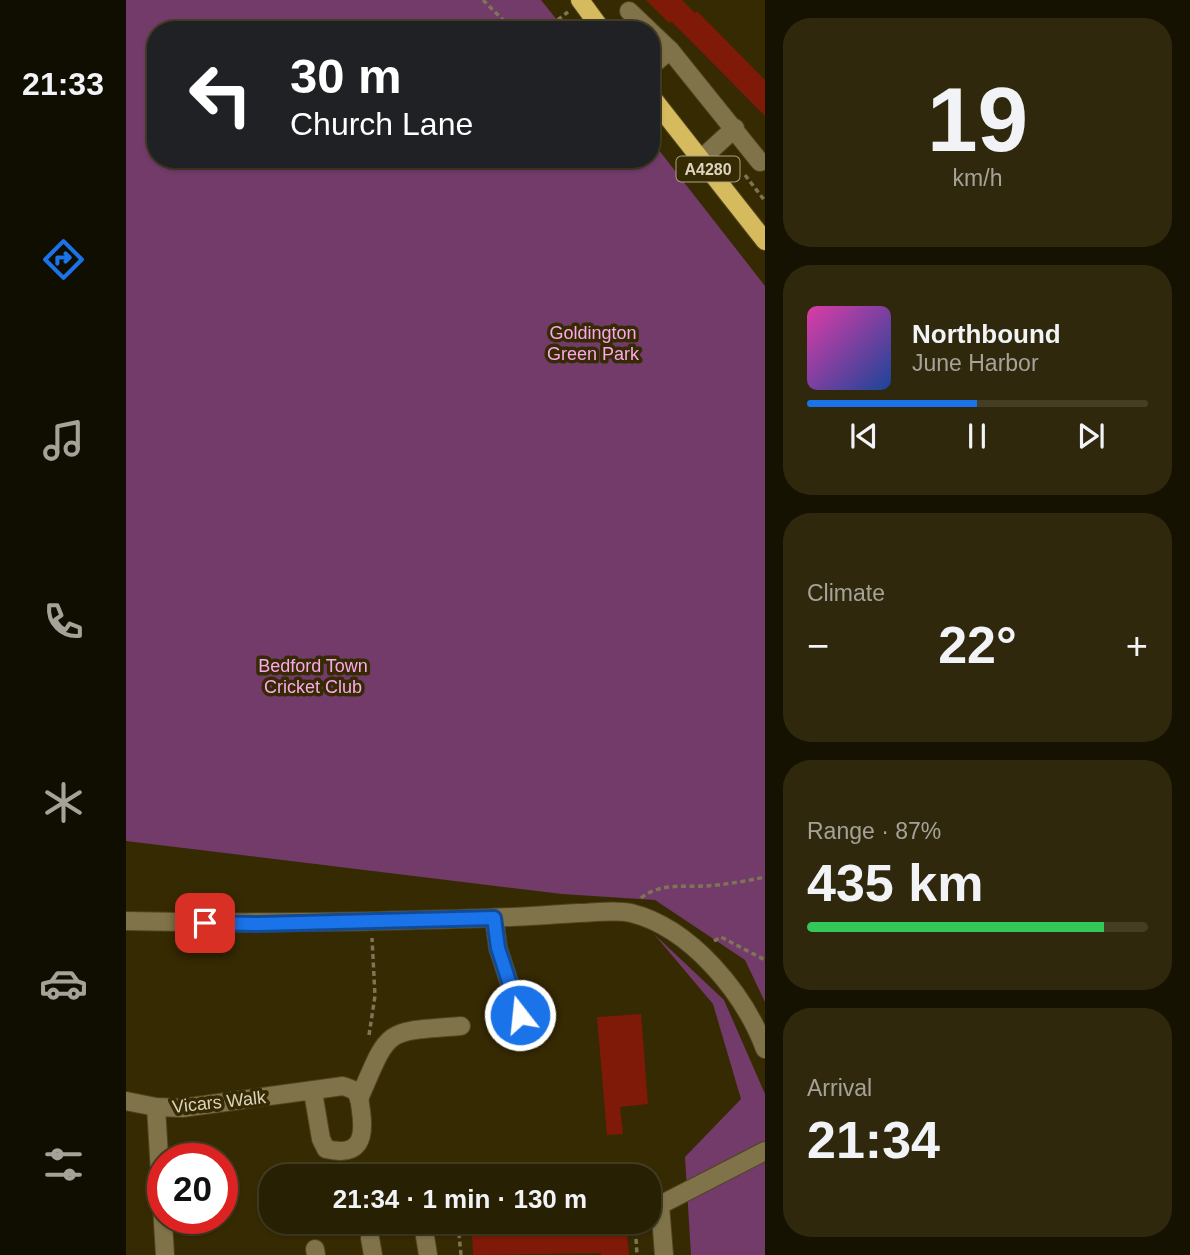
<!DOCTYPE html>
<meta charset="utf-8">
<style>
:root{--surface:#282002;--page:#30280c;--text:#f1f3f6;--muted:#a5a399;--line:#443e24;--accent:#1a73e8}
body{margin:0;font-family:Arial,sans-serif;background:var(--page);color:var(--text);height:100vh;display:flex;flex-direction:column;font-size:26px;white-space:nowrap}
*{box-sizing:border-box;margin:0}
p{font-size:23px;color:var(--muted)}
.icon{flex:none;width:38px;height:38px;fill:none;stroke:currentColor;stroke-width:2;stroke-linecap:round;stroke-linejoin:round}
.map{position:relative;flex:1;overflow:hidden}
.drawer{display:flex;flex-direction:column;gap:18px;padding:18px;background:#161201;width:425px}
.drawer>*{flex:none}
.banner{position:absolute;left:21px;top:21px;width:513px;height:147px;border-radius:28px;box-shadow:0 2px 5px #0004,0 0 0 2px var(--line);background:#202124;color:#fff;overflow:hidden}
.speed{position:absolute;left:21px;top:1143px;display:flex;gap:14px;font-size:35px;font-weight:700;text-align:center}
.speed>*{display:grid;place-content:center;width:91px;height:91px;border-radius:50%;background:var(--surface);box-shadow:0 2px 5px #0004,0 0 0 2px var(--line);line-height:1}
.speed .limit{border:10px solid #d22;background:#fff;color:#111}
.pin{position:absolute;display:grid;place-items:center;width:60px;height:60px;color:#fff;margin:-30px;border-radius:14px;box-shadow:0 4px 10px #0006}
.me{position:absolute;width:77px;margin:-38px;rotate:344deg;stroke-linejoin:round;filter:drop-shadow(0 0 5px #0008)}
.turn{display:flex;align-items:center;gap:24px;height:147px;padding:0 28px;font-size:32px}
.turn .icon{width:91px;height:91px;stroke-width:2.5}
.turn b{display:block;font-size:49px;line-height:60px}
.big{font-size:52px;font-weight:700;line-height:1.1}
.drawer .card{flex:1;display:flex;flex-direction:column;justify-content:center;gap:10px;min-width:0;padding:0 24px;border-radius:28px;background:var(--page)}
.drawer .dial{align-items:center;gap:0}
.dial b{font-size:91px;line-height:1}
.song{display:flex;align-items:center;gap:21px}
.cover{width:84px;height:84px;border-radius:10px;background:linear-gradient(135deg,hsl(320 70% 55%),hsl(220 70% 35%))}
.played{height:7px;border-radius:4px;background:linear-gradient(90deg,var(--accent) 50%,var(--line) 50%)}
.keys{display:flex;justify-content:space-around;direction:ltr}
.heat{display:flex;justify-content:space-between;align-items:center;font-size:38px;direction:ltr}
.charge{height:10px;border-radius:5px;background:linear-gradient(90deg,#34c759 87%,var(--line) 0)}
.trip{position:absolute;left:133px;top:1164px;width:402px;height:70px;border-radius:28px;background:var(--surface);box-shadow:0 2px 5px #0004,0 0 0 2px var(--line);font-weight:700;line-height:70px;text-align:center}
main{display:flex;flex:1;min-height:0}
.menu{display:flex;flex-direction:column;width:126px;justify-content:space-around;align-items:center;background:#100d01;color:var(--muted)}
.menu .icon{width:49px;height:49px}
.menu .current{color:var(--accent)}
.menu b{font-size:32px;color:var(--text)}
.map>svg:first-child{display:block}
.green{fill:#723b6a}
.building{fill:#7e1a07}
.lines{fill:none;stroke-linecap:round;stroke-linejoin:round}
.minor-casing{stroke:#504520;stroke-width:20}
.major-casing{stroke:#504520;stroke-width:20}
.path{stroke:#7e7555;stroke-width:3.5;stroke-dasharray:5 3.5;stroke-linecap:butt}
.minor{stroke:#807349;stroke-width:18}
.major{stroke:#d6ba5e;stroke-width:18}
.route-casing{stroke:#114b97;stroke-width:18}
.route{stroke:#1a73e8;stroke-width:12}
.labels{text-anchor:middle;stroke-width:7;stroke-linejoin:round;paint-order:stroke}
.shield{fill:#362a02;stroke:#aaa186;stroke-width:2}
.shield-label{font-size:16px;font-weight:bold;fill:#dbd4bf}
.park-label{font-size:18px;fill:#fca7ee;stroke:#362a02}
.street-label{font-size:18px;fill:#dbd4bf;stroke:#362a02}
</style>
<main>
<nav class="menu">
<b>21:33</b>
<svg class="icon current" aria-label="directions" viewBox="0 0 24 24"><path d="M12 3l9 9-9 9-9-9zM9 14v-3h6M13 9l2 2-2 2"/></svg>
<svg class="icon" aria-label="music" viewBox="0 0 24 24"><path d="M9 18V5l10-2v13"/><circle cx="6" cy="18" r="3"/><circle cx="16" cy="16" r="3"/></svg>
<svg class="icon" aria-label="phone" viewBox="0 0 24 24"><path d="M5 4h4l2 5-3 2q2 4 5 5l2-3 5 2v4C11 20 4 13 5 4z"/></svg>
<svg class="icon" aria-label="climate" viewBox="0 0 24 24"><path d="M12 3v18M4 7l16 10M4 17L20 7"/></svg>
<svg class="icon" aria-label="car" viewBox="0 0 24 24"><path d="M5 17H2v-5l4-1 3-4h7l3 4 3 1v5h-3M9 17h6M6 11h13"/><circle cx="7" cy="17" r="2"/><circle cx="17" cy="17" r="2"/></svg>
<svg class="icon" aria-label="filters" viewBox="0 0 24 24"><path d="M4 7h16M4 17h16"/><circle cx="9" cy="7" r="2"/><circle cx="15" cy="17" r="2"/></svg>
</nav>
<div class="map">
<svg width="639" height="1255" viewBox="0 0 639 1255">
<rect width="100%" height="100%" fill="#362a02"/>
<g class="green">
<polygon points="0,0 415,0 439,30 30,30 30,159 525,159 525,140 639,286 639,1002 619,960 529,900 436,894 0,841"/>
<polygon points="528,934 598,1000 639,1094 639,1255 565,1255 559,1157 615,1099 587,1004"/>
</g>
<g class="building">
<polygon points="520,0 556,0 569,13 571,11 639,80 639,116 545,21 543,23"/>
<polygon points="515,1014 522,1104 494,1107 497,1134 481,1135 471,1017"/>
<polygon points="500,1224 503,1255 475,1255 475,1253 347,1255 346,1236"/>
</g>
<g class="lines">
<g class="minor-casing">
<g id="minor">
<polyline points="503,11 523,30"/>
<polyline points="525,32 544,50 634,162"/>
<polyline points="525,66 544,50"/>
<polyline points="575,159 609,128"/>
<polyline points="368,918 372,948 394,1015"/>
<path d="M 0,921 C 121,924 241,922 362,918 C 392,917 422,915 452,913 C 469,913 488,909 505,913 C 565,928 618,993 639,1049"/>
<path d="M 233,1099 C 264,1027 257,1032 335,1026"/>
<path d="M 0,1101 L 30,1107 L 56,1108 L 217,1086 C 218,1086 227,1090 228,1090 C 234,1095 234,1104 235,1111 C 239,1139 234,1157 200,1149 L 195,1139 L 187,1092"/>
<polyline points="30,1107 39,1255"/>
<polyline points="298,1230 302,1255"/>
<polyline points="244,1238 247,1255"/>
<polyline points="189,1249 190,1255"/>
<polyline points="538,1255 534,1205 639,1151"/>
</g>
</g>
<g class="major-casing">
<g id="major">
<polyline points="454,0 476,30"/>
<polyline points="525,96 639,241"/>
</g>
</g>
<g class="path">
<polyline points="357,0 387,30"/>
<polyline points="418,30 442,12"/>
<polyline points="619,175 639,201"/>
<path d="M 515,898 C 534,883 556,887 579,886 C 598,885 620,881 639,877"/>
<polyline points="588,941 595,937 639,960"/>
<polyline points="243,1035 249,996 246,938"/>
<polyline points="509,1222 511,1255"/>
<polyline points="335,1255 332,1224 355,1222"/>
</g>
<use href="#minor" class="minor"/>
<use href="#major" class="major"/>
</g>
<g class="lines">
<g class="route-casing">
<polyline id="route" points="79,923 132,924 368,918 372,948 394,1015"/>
</g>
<use href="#route" class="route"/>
</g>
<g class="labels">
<rect class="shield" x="550.5" y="156.5" width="63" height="25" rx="5"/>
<g class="shield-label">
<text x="582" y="175">A4280</text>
</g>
<g class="park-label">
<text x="467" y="339">Goldington<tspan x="467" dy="21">Green Park</tspan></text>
<text x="187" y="672">Bedford Town<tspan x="187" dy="21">Cricket Club</tspan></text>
</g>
<g class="street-label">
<text transform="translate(93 1102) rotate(-6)" y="6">Vicars Walk</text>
</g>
</g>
</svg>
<div class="speed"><div class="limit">20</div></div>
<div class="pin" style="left:79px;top:923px;background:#d93025"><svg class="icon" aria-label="arrive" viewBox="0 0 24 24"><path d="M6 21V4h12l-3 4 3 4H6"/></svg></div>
<svg class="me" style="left:394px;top:1015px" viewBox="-20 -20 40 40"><circle r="17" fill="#1a73e8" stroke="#fff" stroke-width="3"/><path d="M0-11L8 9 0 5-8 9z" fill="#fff"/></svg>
<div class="trip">21:34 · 1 min · 130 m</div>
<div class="banner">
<div class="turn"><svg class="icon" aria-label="left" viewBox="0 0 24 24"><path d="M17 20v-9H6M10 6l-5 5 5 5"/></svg><div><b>30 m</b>Church Lane</div></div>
</div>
</div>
<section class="drawer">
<div class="card dial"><b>19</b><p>km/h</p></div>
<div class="card">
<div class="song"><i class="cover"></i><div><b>Northbound</b><p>June Harbor</p></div></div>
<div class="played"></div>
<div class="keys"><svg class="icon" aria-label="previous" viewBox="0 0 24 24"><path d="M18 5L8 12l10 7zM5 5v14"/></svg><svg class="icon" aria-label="pause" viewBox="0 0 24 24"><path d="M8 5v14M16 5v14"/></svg><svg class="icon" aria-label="next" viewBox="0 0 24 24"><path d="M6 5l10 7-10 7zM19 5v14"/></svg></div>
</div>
<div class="card"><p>Climate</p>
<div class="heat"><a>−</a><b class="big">22°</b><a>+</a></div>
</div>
<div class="card"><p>Range · 87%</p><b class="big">435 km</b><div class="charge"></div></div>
<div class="card"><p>Arrival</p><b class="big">21:34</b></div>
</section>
</main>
